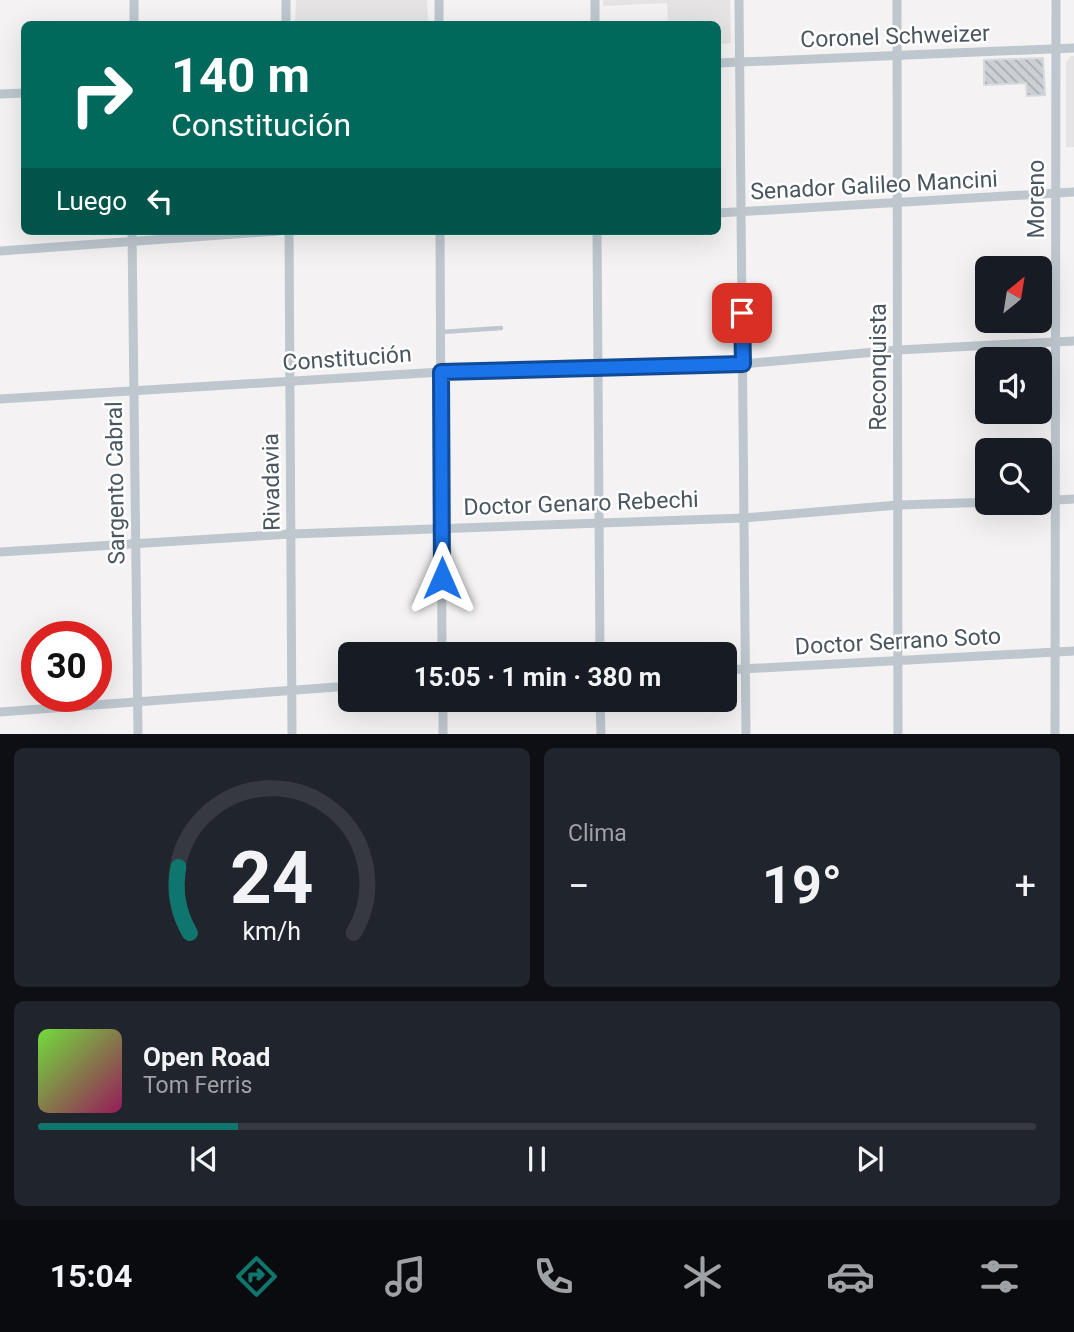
<!DOCTYPE html>
<html lang="es">
<meta charset="utf-8">
<style>
:root{--surface:#171b24;--page:#20242c;--text:#f1f3f6;--muted:#9ea1a6;--line:#363941;--accent:#0f766e}
body{margin:0;font-family:Roboto,sans-serif;background:var(--page);color:var(--text);height:100vh;display:flex;flex-direction:column;font-size:26px;white-space:nowrap}
*{box-sizing:border-box;margin:0}
p{font-size:23px;color:var(--muted)}
.icon{flex:none;width:38px;height:38px;fill:none;stroke:currentColor;stroke-width:2;stroke-linecap:round;stroke-linejoin:round}
.map{position:relative;height:734px;overflow:hidden}
.sheet{display:flex;flex-direction:column;gap:14px;padding:14px;background:#0d0f14;flex:1}
.sheet>*{flex:none}
.hud{position:absolute;left:21px;top:21px;width:700px;height:214px;border-radius:10px;box-shadow:0 7px 28px #0002;background:#00695c;color:#fff;overflow:hidden}
.needle{width:46px;rotate:30deg}
.tools{position:absolute;left:975px;top:256px;display:grid;gap:14px}
.tools a{display:grid;place-items:center;width:77px;height:77px;border-radius:10px;background:var(--surface);box-shadow:0 7px 28px #0002;font-size:35px}
.speed{position:absolute;left:21px;top:621px;display:flex;gap:14px;font-size:35px;font-weight:700;text-align:center}
.speed>*{display:grid;place-content:center;width:91px;height:91px;border-radius:50%;background:var(--surface);box-shadow:0 7px 28px #0002;line-height:1}
.speed .limit{border:10px solid #d22;background:#fff;color:#111}
.pin{position:absolute;display:grid;place-items:center;width:60px;height:60px;color:#fff;margin:-30px;border-radius:14px;box-shadow:0 4px 10px #0006}
.me{position:absolute;width:77px;margin:-38px;rotate:0deg;stroke-linejoin:round;filter:drop-shadow(0 0 5px #0008)}
.turn{display:flex;align-items:center;gap:24px;height:147px;padding:0 35px;font-size:32px}
.turn .icon{width:91px;height:91px;stroke-width:2.5}
.turn b{display:block;font-size:49px;line-height:60px}
.then{display:flex;align-items:center;height:66px;padding:0 35px;background:#0003;gap:14px;font-size:26px}
.big{font-size:52px;font-weight:700;line-height:1.1}
.sheet .card{flex:1;display:flex;flex-direction:column;justify-content:center;gap:10px;min-width:0;padding:0 24px;border-radius:10px;background:var(--page)}
.sheet .dial{align-items:center;gap:0}
.dial svg{height:182px;overflow:visible;fill:none;stroke:var(--line);stroke-width:7;stroke-linecap:round;text-anchor:middle}
.dial text{fill:var(--text);stroke:none}
.song{display:flex;align-items:center;gap:21px}
.cover{width:84px;height:84px;border-radius:10px;background:linear-gradient(135deg,hsl(100 70% 55%),hsl(330 70% 35%))}
.played{height:7px;border-radius:4px;background:linear-gradient(90deg,var(--accent) 20%,var(--line) 20%)}
.keys{display:flex;justify-content:space-around;direction:ltr}
.heat{display:flex;justify-content:space-between;align-items:center;font-size:38px;direction:ltr}
.sheet .tiles{flex:1;display:grid;gap:14px;grid-template-columns:1fr 1fr}
.card:last-child{grid-column:span 2}
.trip{position:absolute;left:338px;top:642px;width:399px;height:70px;border-radius:10px;background:var(--surface);box-shadow:0 7px 28px #0002;font-weight:700;line-height:70px;text-align:center}
.menu{display:flex;height:112px;justify-content:space-around;align-items:center;background:#090b0e;color:var(--muted)}
.menu .icon{width:49px;height:49px}
.menu .active{color:var(--accent)}
.menu b{font-size:32px;color:var(--text)}
.map>svg:first-child{display:block}
.education{fill:#e5e3e4}
.building{fill:url(#building-back-hatch);stroke:#d6d9dd;stroke-width:2}
.lines{fill:none;stroke-linecap:round;stroke-linejoin:round}
.lane{stroke:#bec7ce;stroke-width:4.5}
.street{stroke:#bec7ce;stroke-width:9}
.route-casing{stroke:#114b97;stroke-width:18}
.route{stroke:#1a73e8;stroke-width:12}
.labels{text-anchor:middle;stroke-width:5;stroke-linejoin:round;paint-order:stroke}
.street-label{font-size:23px;fill:#4a565f;stroke:#fff}
</style>
<div class="map">
<svg width="1074" height="734" viewBox="0 0 1074 734">
<defs>
<pattern id="building-back-hatch" width="6" height="6" patternUnits="userSpaceOnUse" patternTransform="scale(1.75)"><rect width="6" height="6" fill="#cccfd4"/><path d="M-1 5l2 2M0 0l6 6M5-1l2 2" fill="none" stroke="#a8abaf"/></pattern>
</defs>
<rect width="100%" height="100%" fill="#f4f2f2"/>
<g class="education">
<polygon points="296,0 427,0 428,24 295,24"/>
<polygon points="603,0 730,0 731,43 718,44 718,24 668,24 667,3 603,6"/>
<polygon points="1071,56 1074,56 1074,147 1066,147 1066,62"/>
</g>
<polygon class="building" points="1043,58 1045,95 1027,96 1026,83 984,85 984,60"/>
<g class="lines">
<polyline class="lane" points="442,332 501,328"/>
<g class="street">
<polyline points="286,0 286,24"/>
<polyline points="439,0 439,24"/>
<polyline points="595,0 595,24"/>
<polyline points="739,0 746,734"/>
<polyline points="897,0 898,734"/>
<polyline points="134,24 134,0"/>
<polyline points="718,63 1074,48"/>
<polyline points="0,94 24,93"/>
<polyline points="718,213 1074,192"/>
<polyline points="132,231 138,734"/>
<polyline points="289,231 292,734"/>
<polyline points="440,231 442,654"/>
<polyline points="597,231 600,654"/>
<polyline points="0,251 278,231"/>
<polyline points="0,399 441,372 742,364 898,350 1074,341"/>
<polyline points="1040,501 1074,499"/>
<polyline points="0,552 291,534 744,518 898,505 995,502"/>
<polyline points="724,670 1074,651"/>
<polyline points="443,700 443,734"/>
<polyline points="600,700 601,734"/>
<polyline points="0,712 350,686"/>
<polyline points="1055,734 1056,0"/>
</g>
</g>
<g class="lines">
<g class="route-casing">
<polyline id="route" points="442,578 441,372 743,364 742,313"/>
</g>
<use href="#route" class="route"/>
</g>
<g class="labels">
<g class="street-label">
<text transform="translate(895 36) rotate(-2)" y="8">Coronel Schweizer</text>
<text transform="translate(874 185) rotate(-3)" y="8">Senador Galileo Mancini</text>
<text transform="translate(1036 199) rotate(-90)" y="8">Moreno</text>
<text transform="translate(347 358) rotate(-4)" y="8">Constitución</text>
<text transform="translate(878 367) rotate(-90)" y="8">Reconquista</text>
<text transform="translate(271 482) rotate(-91)" y="8">Rivadavia</text>
<text transform="translate(115 483) rotate(-91)" y="8">Sargento Cabral</text>
<text transform="translate(581 503) rotate(-2)" y="8">Doctor Genaro Rebechi</text>
<text transform="translate(898 641) rotate(-3)" y="8">Doctor Serrano Soto</text>
</g>
</g>
</svg>
<div class="tools">
<a><svg class="needle" viewBox="-14 -14 28 28"><path d="M0-13l5 13h-10z" fill="#e53935"/><path d="M0 13l5-13h-10z" fill="#9ea1a6"/></svg></a>
<a><svg class="icon" aria-label="sound" viewBox="0 0 24 24"><path d="M4 9h4l5-4v14l-5-4H4zM17 9q2 3 0 6"/></svg></a>
<a><svg class="icon" aria-label="search" viewBox="0 0 24 24"><circle cx="10" cy="10" r="6"/><path d="M15 15l6 6"/></svg></a>
</div>
<div class="speed"><div class="limit">30</div></div>
<div class="pin" style="left:742px;top:313px;background:#d93025"><svg class="icon" aria-label="arrive" viewBox="0 0 24 24"><path d="M6 21V4h12l-3 4 3 4H6"/></svg></div>
<svg class="me" style="left:442px;top:578px" viewBox="-20 -20 40 40"><path d="M0-17L14 15 0 8-14 15z" fill="#1a73e8" stroke="#fff" stroke-width="4"/></svg>
<div class="trip">15:05 · 1 min · 380 m</div>
<div class="hud">
<div class="turn"><svg class="icon" aria-label="right" viewBox="0 0 24 24"><path d="M7 20v-9h11M14 6l5 5-5 5"/></svg><div><b>140 m</b>Constitución</div></div>
<div class="then">Luego<svg class="icon" aria-label="left" viewBox="0 0 24 24"><path d="M17 20v-9H6M10 6l-5 5 5 5"/></svg></div>
</div>
</div>
<section class="sheet">
<div class="tiles">
<div class="card dial"><svg viewBox="0 0 100 80">
<path d="M14 69A42 42 0 1 1 86 69"/>
<path d="M14 69A42 42 0 0 1 9 40" stroke="#0f766e"/>
<text x="50" y="56" font-size="32" font-weight="700">24</text>
<text x="50" y="72" font-size="11">km/h</text>
</svg></div>
<div class="card"><p>Clima</p>
<div class="heat"><a>−</a><b class="big">19°</b><a>+</a></div>
</div>
<div class="card">
<div class="song"><i class="cover"></i><div><b>Open Road</b><p>Tom Ferris</p></div></div>
<div class="played"></div>
<div class="keys"><svg class="icon" aria-label="previous" viewBox="0 0 24 24"><path d="M18 5L8 12l10 7zM5 5v14"/></svg><svg class="icon" aria-label="pause" viewBox="0 0 24 24"><path d="M8 5v14M16 5v14"/></svg><svg class="icon" aria-label="next" viewBox="0 0 24 24"><path d="M6 5l10 7-10 7zM19 5v14"/></svg></div>
</div>
</div>
</section>
<nav class="menu">
<b>15:04</b>
<svg class="icon active" aria-label="directions" viewBox="0 0 24 24"><path d="M12 3l9 9-9 9-9-9zM9 14v-3h6M13 9l2 2-2 2"/></svg>
<svg class="icon" aria-label="music" viewBox="0 0 24 24"><path d="M9 18V5l10-2v13"/><circle cx="6" cy="18" r="3"/><circle cx="16" cy="16" r="3"/></svg>
<svg class="icon" aria-label="phone" viewBox="0 0 24 24"><path d="M5 4h4l2 5-3 2q2 4 5 5l2-3 5 2v4C11 20 4 13 5 4z"/></svg>
<svg class="icon" aria-label="climate" viewBox="0 0 24 24"><path d="M12 3v18M4 7l16 10M4 17L20 7"/></svg>
<svg class="icon" aria-label="car" viewBox="0 0 24 24"><path d="M5 17H2v-5l4-1 3-4h7l3 4 3 1v5h-3M9 17h6M6 11h13"/><circle cx="7" cy="17" r="2"/><circle cx="17" cy="17" r="2"/></svg>
<svg class="icon" aria-label="filters" viewBox="0 0 24 24"><path d="M4 7h16M4 17h16"/><circle cx="9" cy="7" r="2"/><circle cx="15" cy="17" r="2"/></svg>
</nav>
